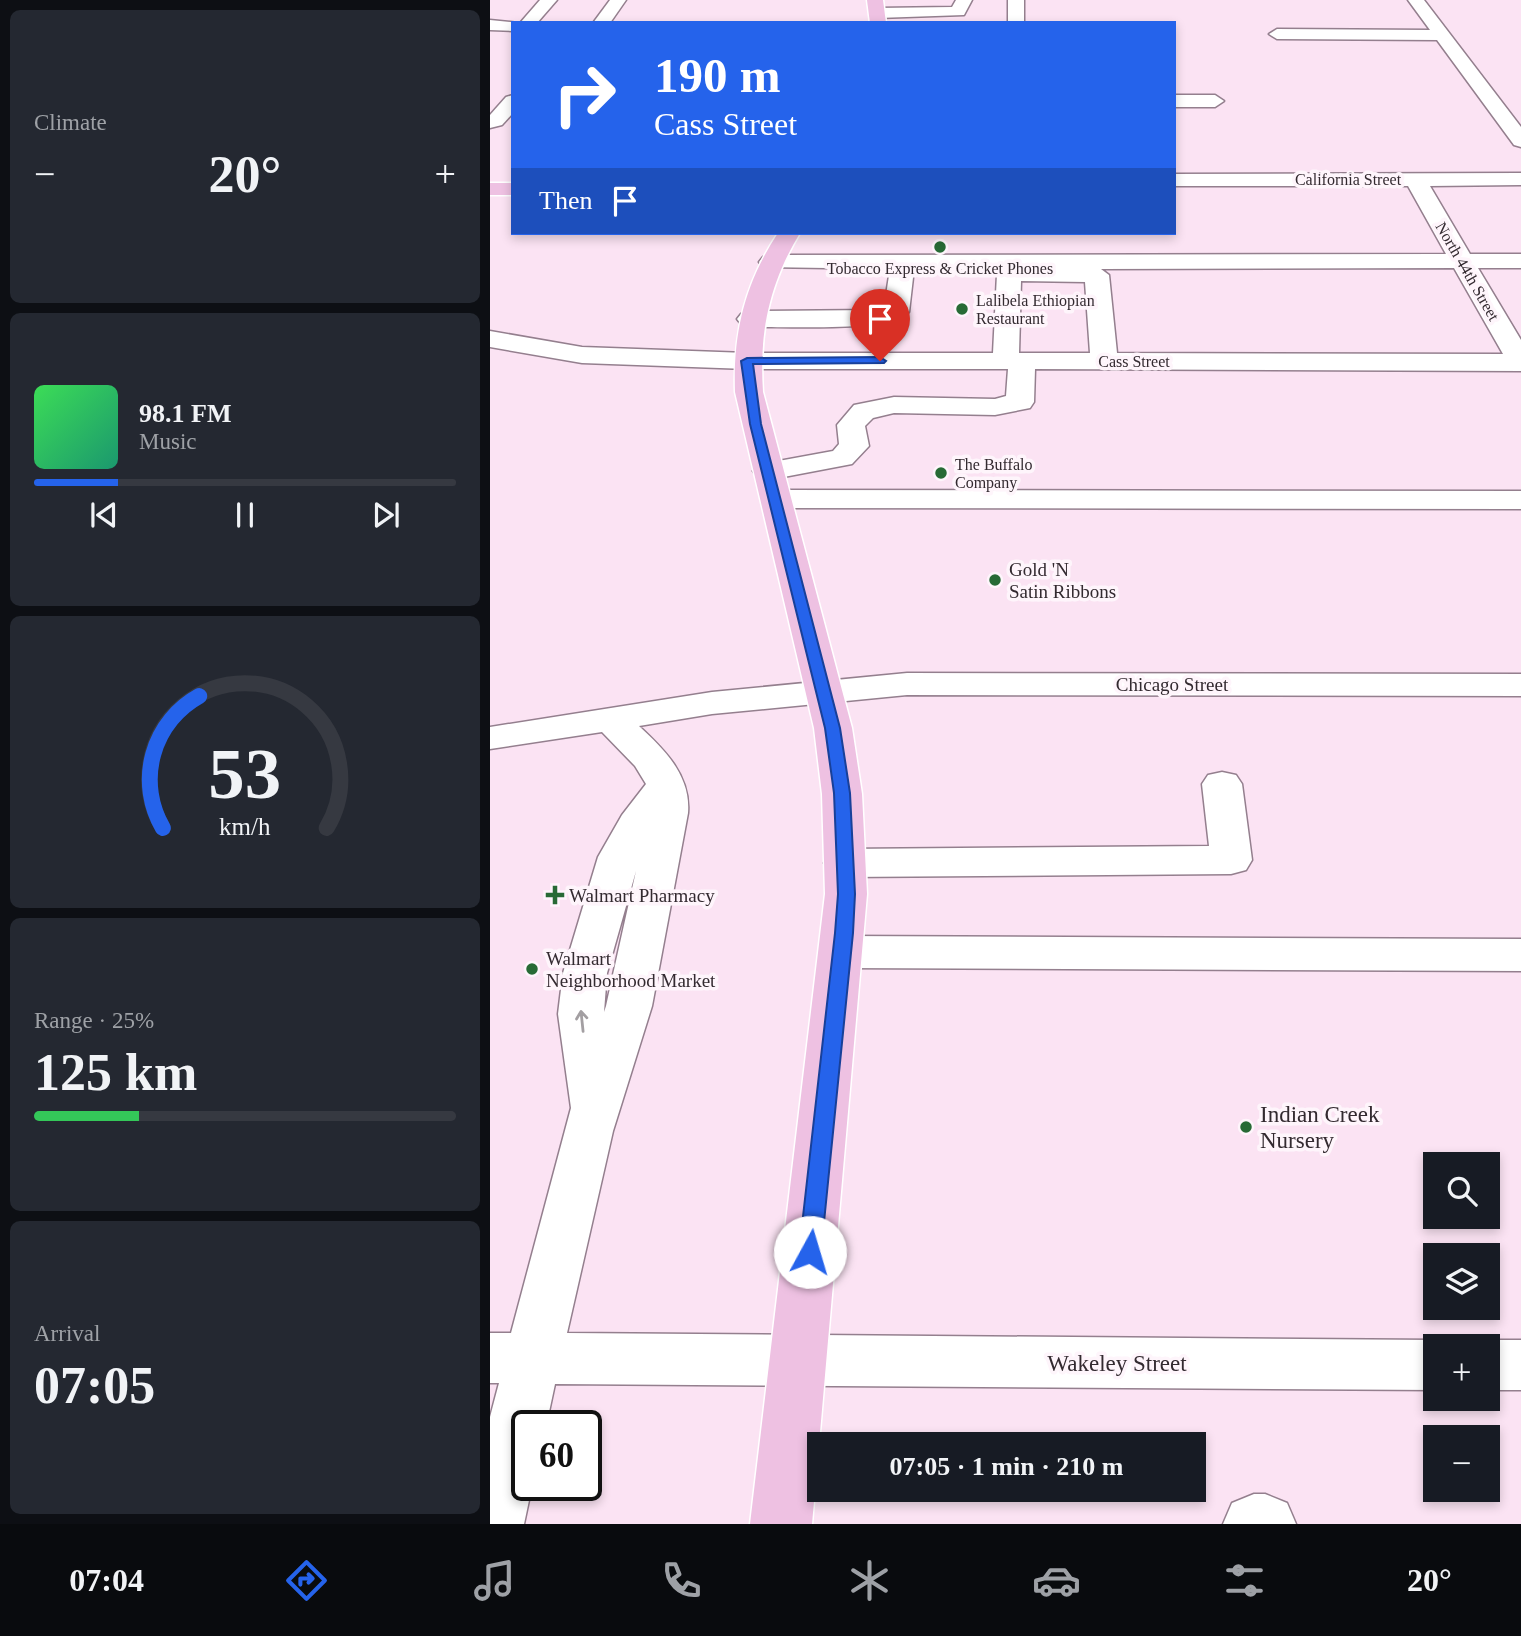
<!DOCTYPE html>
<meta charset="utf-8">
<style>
:root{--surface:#171b24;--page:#242831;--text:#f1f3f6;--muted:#9ea1a6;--line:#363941;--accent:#2563eb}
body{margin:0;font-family:Georgia,serif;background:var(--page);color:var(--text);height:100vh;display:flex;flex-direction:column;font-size:26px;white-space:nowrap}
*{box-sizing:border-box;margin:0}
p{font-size:23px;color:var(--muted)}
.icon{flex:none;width:38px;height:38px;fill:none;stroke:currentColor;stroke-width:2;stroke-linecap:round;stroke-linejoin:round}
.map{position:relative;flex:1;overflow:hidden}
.panel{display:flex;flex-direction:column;gap:10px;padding:10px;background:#0d0f14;width:490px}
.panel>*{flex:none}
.hud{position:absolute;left:21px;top:21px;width:665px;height:214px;border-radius:0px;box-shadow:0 4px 10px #0003;background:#2563eb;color:#fff;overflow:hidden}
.fabs{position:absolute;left:933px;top:1152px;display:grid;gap:14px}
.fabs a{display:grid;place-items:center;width:77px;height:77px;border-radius:0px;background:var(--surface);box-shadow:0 4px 10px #0003;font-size:35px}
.speed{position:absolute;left:21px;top:1410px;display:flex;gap:14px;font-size:35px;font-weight:700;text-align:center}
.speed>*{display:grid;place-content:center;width:91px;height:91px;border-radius:50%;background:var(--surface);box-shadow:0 4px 10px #0003;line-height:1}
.speed .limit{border:4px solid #111;border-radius:10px;background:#fff;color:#111}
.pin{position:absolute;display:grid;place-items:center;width:60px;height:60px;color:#fff;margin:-72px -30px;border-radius:50% 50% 50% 0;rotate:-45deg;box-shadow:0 0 7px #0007}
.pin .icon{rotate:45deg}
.me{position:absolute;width:77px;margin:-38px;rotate:6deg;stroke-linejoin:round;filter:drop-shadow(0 0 5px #0008)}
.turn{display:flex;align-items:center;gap:24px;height:147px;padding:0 28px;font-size:32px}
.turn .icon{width:91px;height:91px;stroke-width:2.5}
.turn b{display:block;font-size:49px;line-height:60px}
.then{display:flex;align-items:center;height:66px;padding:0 28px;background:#0003;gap:14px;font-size:26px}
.big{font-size:52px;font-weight:600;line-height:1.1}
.panel .widget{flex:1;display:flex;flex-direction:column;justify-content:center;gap:10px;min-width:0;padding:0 24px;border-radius:10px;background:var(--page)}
.panel .dial{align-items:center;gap:0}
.dial svg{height:182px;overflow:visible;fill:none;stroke:var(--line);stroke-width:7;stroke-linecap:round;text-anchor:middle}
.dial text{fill:var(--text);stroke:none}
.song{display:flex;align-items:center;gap:21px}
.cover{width:84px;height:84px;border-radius:10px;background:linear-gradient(135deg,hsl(130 70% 55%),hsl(160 70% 35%))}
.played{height:7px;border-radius:4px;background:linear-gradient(90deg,var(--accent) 20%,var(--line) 20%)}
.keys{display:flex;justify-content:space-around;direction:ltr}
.heat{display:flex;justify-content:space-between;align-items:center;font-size:38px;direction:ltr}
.charge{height:10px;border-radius:5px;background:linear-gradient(90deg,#34c759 25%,var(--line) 0)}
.trip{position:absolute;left:317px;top:1432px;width:399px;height:70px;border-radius:0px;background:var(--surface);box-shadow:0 4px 10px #0003;font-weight:600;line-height:70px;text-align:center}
.tabs{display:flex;height:112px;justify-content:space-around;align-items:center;background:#090b0e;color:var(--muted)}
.tabs .icon{width:49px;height:49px}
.tabs .selected{color:var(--accent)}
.tabs b{font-size:32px;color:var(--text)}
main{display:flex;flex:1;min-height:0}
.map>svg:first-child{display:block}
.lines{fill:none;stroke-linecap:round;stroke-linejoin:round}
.minor-casing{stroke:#947f8e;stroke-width:3}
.major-casing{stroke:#fff;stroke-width:3}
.minor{fill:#fff;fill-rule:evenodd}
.major{fill:#eec1e2;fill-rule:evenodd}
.oneway{stroke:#a39fa2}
.route{fill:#2563eb;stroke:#184099;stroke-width:2}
.poi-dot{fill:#276a35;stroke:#fef5fb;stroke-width:2.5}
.labels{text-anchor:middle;stroke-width:7;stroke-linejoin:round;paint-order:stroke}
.far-street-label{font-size:16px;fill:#332a30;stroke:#fef5fb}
.far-poi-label{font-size:16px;fill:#332a30;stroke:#fef5fb;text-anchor:start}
.poi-label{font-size:19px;fill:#332a30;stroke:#fef5fb;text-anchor:start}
.street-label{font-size:19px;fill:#332a30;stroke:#fef5fb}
.near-poi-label{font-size:23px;fill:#332a30;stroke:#fef5fb;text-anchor:start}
.near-street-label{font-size:23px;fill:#332a30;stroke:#fef5fb}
</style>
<main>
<section class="panel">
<div class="widget"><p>Climate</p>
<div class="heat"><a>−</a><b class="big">20°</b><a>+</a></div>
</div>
<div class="widget">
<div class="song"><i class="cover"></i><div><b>98.1 FM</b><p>Music</p></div></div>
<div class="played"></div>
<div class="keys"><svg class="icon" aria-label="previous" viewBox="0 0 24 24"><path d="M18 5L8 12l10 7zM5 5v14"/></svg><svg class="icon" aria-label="pause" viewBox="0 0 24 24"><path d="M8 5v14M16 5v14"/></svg><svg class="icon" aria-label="next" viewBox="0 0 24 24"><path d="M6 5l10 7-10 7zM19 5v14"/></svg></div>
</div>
<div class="widget dial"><svg viewBox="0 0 100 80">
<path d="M14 69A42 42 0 1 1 86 69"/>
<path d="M14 69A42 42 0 0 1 30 11" stroke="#2563eb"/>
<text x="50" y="56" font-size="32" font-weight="700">53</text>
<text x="50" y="72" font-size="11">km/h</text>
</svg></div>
<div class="widget"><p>Range · 25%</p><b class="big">125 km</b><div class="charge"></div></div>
<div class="widget"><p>Arrival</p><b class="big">07:05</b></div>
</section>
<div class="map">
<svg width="1031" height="1524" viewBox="0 0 1031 1524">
<rect width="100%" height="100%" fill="#fbe3f3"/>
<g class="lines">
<g class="minor-casing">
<g id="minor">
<polygon points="50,0 67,0 47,23 30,23"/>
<polygon points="120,0 136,0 120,23 103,23"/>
<polygon points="466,0 482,0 474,15 388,18 380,13 388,8 462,7"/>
<rect x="518" y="0" width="16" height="23"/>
<polygon points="918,0 934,0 1031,127 1031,147 1024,145 947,40 787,39 779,34 787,29 940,30"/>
<polygon points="0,20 29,23 23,23 23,31 0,30"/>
<polygon points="23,95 23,113 12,125 0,128 0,115 16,97"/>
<polygon points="684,95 725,95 734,101 725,107 684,107"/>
<path d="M 1031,173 L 1031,185 L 940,186 L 980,254 L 1031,254 L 1031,268 L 988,268 L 1031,340 L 1031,371 L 545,369 L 544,402 L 540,408 L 505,415 L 404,413 L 383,418 L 375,426 L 379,446 L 362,464 L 278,480 L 267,477 L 263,471 L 267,465 L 343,451 L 349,444 L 347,425 L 364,405 L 404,397 L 505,399 L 516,396 L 518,369 L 257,369 L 92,363 L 0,347 L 0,331 L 92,347 L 257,353 L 503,353 L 507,274 L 511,269 L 424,269 L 419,312 C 404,333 289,326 260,327 L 251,324 L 247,319 L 251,314 L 260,311 L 385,310 L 394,308 L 400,269 L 273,267 L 269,262 L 273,257 L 281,255 L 956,254 L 918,186 L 684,186 L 684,174 ZM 964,268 L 1013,354 L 627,353 L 619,275 L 611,269 ZM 531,281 L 595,282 L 600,353 L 529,353 Z"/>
<polygon points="286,490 1031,491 1031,509 286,508 275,506 271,499 275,492"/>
<path d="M 417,673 L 1031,674 L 1031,696 L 417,695 L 222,714 L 149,726 C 175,750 201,776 198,813 L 162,1006 L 123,1131 L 77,1333 L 945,1340 L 962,1346 L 945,1346 L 945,1390 L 65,1384 L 56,1426 L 37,1426 L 37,1486 L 42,1486 L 34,1524 L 0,1524 L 0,1417 L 9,1383 L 0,1383 L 0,1333 L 21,1333 L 81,1108 L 68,1014 L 73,973 L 108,857 L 132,815 L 156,784 L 145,766 L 112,732 L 0,749 L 0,727 L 222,692 ZM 146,871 L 116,1006 L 114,1012 L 117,973 Z"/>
<polygon points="732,772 746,775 752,784 762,860 756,870 741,874 355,877 340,873 334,863 340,853 355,849 719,846 712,784 718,775"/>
<polygon points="352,936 1031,939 1031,971 352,968 336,963 330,952 336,941"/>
<polygon points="998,1340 1031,1340 1031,1390 998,1390 998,1346 981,1346"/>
<polygon points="764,1494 775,1494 797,1503 806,1524 733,1524 742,1503"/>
</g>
</g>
<g class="major-casing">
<g id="major">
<polygon points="377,0 393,0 396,23 380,23"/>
<rect x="0" y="183" width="23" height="12"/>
<path d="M 288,233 L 310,233 C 279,284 269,332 273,392 L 362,728 L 372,794 L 377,894 L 322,1524 L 260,1524 L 335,894 L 332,794 L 324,728 L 245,392 C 243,332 255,283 288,233 Z"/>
</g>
</g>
<use href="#minor" class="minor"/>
<use href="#major" class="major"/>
</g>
<defs><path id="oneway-shaft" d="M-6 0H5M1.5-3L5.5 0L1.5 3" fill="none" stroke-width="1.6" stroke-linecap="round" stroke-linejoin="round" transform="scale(1.75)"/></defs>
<use class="oneway" href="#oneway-shaft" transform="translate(92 1021) rotate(-96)"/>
<polygon class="route" points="390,357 396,361 394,363 263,364 271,424 350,728 360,793 365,894 363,933 331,1252 328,1259 320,1261 312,1259 309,1252 345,933 348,894 344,793 335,728 260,424 251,361 257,358"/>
<g class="poi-dot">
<circle cx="450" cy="247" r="7"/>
<circle cx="472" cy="309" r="7"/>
<circle cx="451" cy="473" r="7"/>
<circle cx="505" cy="580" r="7"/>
<path d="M61.5 884.5h7v7h7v7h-7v7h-7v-7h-7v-7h7z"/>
<circle cx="42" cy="969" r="7"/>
<circle cx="756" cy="1127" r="7"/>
</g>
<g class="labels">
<g class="far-street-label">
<text x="858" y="185">California Street</text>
<text transform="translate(978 271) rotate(60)" y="6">North 44th Street</text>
<text x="644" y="367">Cass Street</text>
</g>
<g class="far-poi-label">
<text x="450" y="274" text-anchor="middle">Tobacco Express &amp; Cricket Phones</text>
<text x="486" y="306">Lalibela Ethiopian<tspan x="486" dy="18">Restaurant</tspan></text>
<text x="465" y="470">The Buffalo<tspan x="465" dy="18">Company</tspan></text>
</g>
<g class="poi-label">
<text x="519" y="576">Gold 'N<tspan x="519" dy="22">Satin Ribbons</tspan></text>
<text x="79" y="902">Walmart Pharmacy</text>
<text x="56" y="965">Walmart<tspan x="56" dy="22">Neighborhood Market</tspan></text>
</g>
<g class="street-label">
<text x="682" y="691">Chicago Street</text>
</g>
<g class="near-poi-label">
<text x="770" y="1122">Indian Creek<tspan x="770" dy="26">Nursery</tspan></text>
</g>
<g class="near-street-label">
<text x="627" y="1371">Wakeley Street</text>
</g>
</g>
</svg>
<div class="fabs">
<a><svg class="icon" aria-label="search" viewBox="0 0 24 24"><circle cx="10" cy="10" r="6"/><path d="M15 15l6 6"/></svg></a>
<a><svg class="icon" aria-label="layers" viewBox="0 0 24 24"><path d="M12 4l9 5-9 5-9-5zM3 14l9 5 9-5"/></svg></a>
<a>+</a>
<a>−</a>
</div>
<div class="speed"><div class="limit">60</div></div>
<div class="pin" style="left:390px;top:361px;background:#d93025"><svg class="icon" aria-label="arrive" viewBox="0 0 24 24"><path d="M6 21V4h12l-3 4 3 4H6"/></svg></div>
<svg class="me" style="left:320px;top:1252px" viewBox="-20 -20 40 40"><circle r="19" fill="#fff"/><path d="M0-13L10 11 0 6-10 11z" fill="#2563eb"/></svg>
<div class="trip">07:05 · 1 min · 210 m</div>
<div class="hud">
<div class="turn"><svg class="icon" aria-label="right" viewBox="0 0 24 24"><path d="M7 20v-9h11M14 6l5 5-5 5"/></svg><div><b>190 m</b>Cass Street</div></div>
<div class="then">Then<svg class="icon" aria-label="arrive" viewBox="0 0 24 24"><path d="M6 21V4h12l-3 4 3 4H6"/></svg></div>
</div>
</div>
</main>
<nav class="tabs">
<b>07:04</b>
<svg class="icon selected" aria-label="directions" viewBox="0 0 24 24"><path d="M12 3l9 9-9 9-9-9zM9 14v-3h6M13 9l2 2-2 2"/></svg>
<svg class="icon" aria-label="music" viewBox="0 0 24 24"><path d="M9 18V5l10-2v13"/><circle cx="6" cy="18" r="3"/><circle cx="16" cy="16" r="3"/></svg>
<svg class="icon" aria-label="phone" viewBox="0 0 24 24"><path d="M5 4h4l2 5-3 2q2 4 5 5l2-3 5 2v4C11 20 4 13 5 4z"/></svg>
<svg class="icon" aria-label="climate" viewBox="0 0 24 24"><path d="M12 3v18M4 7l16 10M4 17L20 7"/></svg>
<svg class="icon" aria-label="car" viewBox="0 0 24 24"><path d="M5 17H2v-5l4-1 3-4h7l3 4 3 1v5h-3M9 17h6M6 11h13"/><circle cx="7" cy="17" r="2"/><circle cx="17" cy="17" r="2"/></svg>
<svg class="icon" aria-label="filters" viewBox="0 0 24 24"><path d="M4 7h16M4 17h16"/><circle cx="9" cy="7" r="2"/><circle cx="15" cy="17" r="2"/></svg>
<b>20°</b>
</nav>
